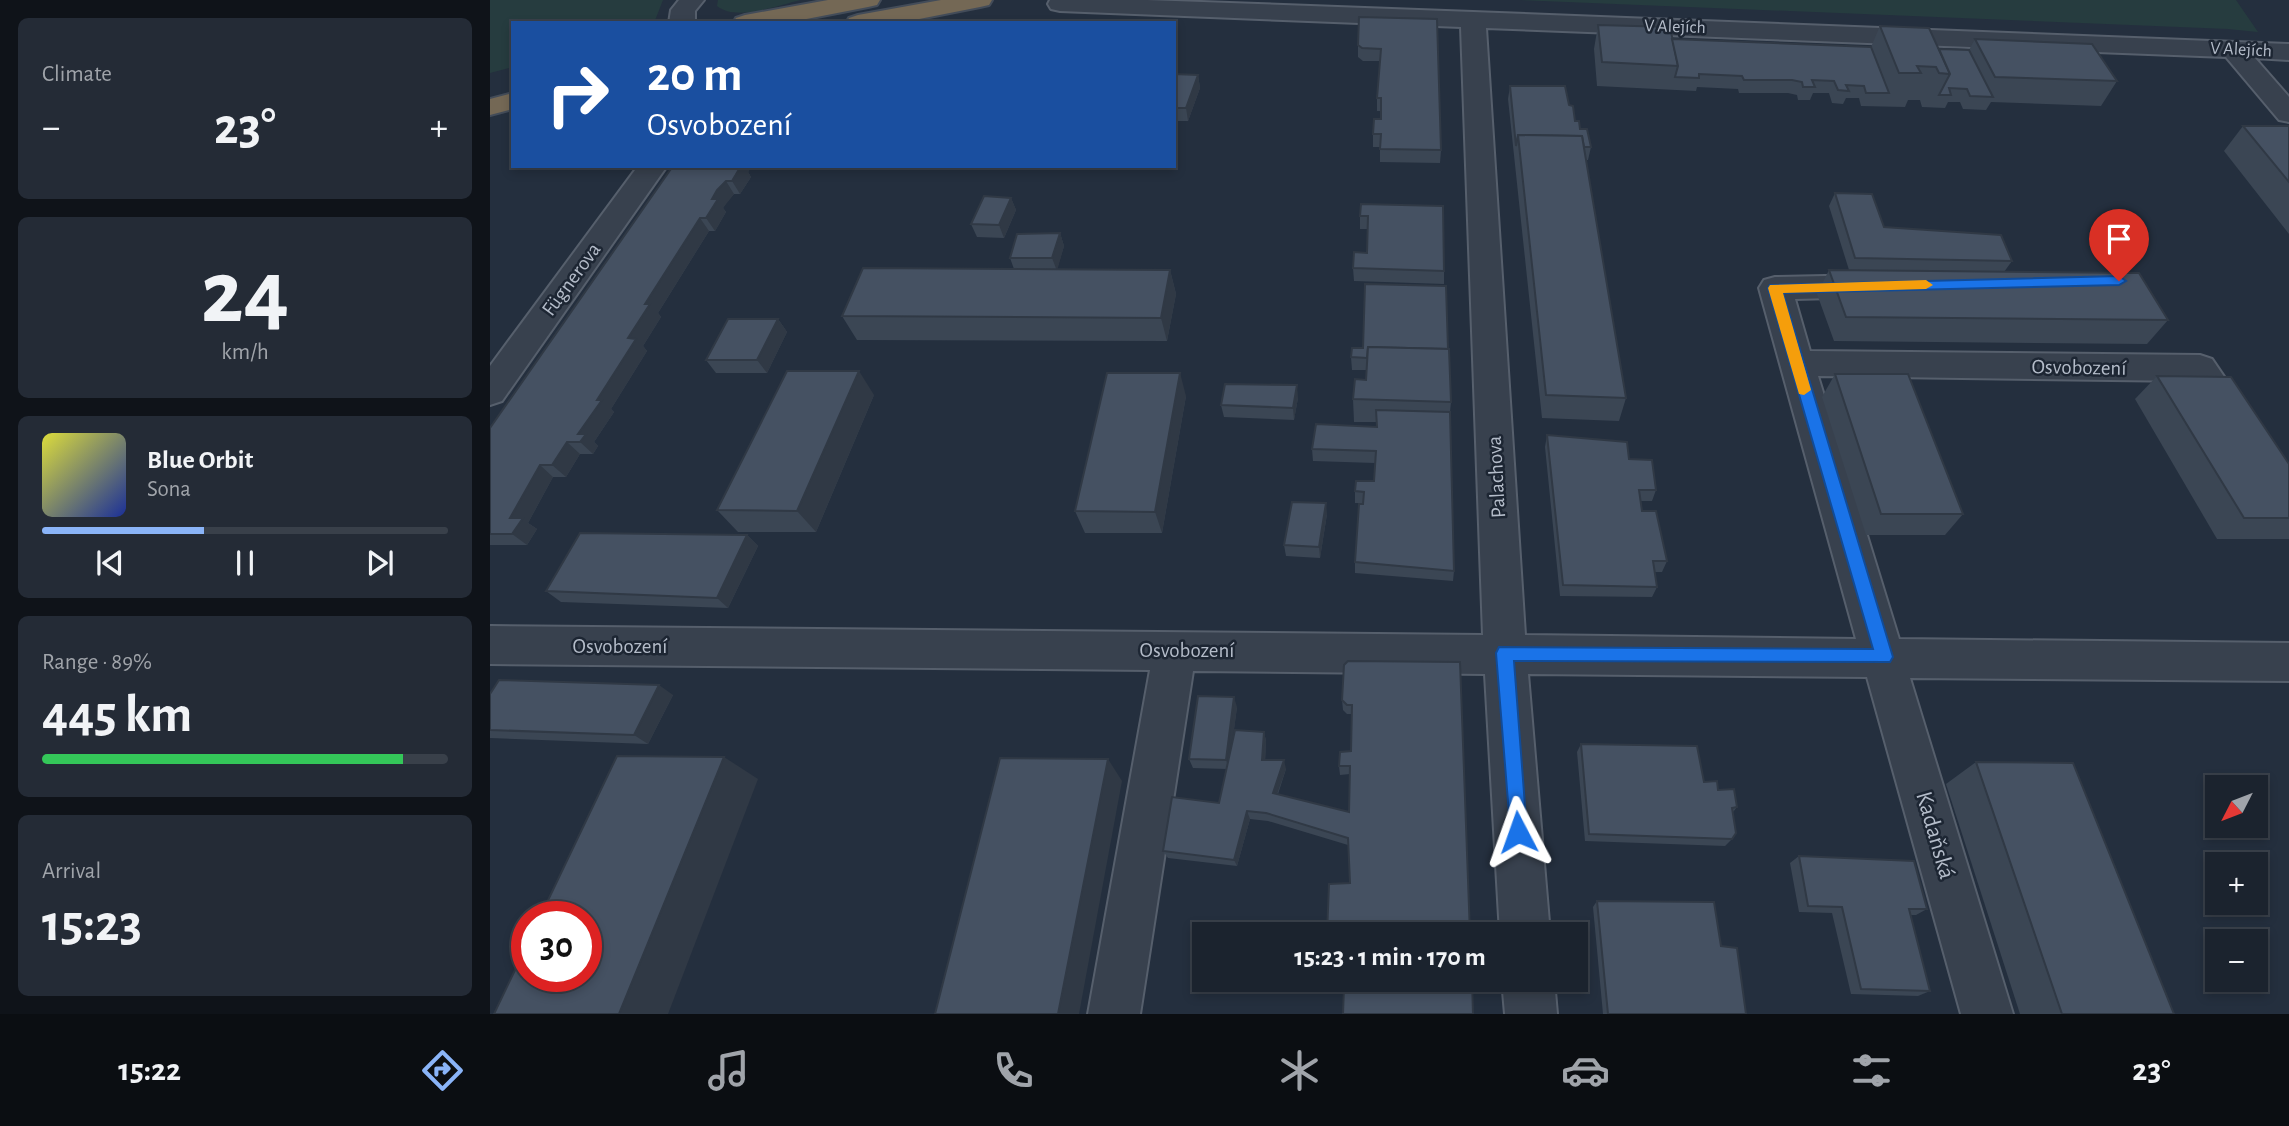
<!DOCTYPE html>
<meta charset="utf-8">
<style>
:root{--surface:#1b232e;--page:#242b36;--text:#f1f3f6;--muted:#a0a4aa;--line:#39404a;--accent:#8ab4f8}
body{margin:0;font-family:"Alegreya Sans",sans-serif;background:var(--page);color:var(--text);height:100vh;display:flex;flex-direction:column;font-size:26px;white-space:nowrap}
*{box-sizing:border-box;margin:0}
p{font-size:23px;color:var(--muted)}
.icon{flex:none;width:38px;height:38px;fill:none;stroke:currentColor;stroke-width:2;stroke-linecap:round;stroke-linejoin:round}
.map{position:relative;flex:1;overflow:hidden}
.side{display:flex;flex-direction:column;gap:18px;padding:18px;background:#0f1319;width:490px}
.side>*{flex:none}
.banner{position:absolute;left:21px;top:21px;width:665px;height:147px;border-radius:0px;box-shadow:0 4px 10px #0003,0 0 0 2px var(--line);background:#1a4fa0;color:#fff;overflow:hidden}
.needle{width:46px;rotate:228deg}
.buttons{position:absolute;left:1715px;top:775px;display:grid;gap:14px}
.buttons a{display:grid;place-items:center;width:63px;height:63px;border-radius:0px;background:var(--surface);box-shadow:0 4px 10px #0003,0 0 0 2px var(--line);font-size:35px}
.speed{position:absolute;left:21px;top:901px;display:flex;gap:14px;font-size:35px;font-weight:700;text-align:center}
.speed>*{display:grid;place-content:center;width:91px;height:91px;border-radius:50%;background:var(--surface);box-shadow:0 4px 10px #0003,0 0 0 2px var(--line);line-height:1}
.speed .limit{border:10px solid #d22;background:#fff;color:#111}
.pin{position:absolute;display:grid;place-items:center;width:60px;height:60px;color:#fff;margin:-72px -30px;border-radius:50% 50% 50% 0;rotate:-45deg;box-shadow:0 0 7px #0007}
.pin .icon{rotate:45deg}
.me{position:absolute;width:77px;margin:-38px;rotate:356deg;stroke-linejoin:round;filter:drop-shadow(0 0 5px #0008)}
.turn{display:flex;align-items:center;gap:24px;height:147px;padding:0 21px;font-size:32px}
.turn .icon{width:91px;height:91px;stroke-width:2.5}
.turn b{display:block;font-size:49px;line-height:60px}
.big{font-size:52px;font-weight:700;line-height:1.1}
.side .widget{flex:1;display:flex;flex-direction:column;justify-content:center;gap:10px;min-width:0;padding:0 24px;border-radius:10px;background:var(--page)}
.side .dial{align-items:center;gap:0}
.dial b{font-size:91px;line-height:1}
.song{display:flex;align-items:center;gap:21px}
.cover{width:84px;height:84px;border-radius:10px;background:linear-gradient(135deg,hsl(60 70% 55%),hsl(230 70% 35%))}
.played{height:7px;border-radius:4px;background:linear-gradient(90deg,var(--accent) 40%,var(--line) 40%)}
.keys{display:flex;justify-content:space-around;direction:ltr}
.heat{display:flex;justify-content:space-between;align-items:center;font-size:38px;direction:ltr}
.charge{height:10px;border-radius:5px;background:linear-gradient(90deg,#34c759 89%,var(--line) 0)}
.trip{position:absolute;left:702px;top:922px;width:396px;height:70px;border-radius:0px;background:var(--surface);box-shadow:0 4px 10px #0003,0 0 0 2px var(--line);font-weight:700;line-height:70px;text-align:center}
.tab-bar{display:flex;height:112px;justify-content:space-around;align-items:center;background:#0b0e12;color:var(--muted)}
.tab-bar .icon{width:49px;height:49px}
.tab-bar .current{color:var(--accent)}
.tab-bar b{font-size:32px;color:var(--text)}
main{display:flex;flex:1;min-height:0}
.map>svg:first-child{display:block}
.green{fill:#263c3f}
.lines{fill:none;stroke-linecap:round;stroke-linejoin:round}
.minor-casing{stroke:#565f6c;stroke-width:4}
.highway-casing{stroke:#434c59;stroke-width:4}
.minor{fill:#38414e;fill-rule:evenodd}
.highway{fill:#746855;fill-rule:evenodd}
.wall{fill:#3b4654}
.shaded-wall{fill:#303945}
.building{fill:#455162;stroke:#303945;stroke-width:2}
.route{fill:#1a73e8;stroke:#114b97;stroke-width:2}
.slow{fill:#f59e0b}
.labels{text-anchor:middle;stroke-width:5;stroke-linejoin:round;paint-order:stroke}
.far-street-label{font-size:18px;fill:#b4bcc9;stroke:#1d2633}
.street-label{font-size:21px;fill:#b4bcc9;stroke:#1d2633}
.near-street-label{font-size:24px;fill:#b4bcc9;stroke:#1d2633}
</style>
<main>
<section class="side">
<div class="widget"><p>Climate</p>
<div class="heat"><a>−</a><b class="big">23°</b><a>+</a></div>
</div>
<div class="widget dial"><b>24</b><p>km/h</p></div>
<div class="widget">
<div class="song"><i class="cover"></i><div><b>Blue Orbit</b><p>Sona</p></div></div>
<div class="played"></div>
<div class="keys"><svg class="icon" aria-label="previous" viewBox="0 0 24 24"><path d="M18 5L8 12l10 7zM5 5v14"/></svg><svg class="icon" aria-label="pause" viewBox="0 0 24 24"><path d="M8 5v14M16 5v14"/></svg><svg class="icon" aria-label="next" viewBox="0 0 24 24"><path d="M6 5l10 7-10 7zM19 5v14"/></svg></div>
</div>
<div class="widget"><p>Range · 89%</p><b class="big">445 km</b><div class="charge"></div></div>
<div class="widget"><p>Arrival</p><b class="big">15:23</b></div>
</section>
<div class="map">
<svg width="1799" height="1014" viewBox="0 0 1799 1014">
<rect width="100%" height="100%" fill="#242f3e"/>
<g class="green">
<polygon points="0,0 173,0 164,23 23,23 23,67 0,73"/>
<path d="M 228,0 L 311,0 C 288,5 247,22 227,6 Z"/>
<polygon points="1029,0 1746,0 1768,32 1738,29"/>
</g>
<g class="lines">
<g class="minor-casing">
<g id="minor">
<polygon points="189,0 214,0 205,11 205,23 179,23 181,10"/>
<polygon points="560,0 657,0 983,12 1799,44 1799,60 1765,58 1799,97 1799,122 1789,120 1736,57 996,28 1035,635 1366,639 1269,288 1274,280 1285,277 1382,275 1393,278 1398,286 1393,294 1382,297 1305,299 1320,351 1710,355 1722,359 1799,472 1799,519 1785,514 1700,381 1328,376 1409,639 1799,643 1799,681 1420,678 1523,1014 1471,1014 1377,677 1038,674 1060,934 1010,934 995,674 703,671 650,1014 598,1014 660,670 0,664 0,626 993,635 971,27 570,11 561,9 558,4"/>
<polygon points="148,166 177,166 12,401 0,405 0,366"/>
<polygon points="1012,980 1064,980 1067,1014 1015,1014"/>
</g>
</g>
<g class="highway-casing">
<g id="highway">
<polygon points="338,0 390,0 387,5 378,7 296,23 243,23 246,18 255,15"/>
<polygon points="451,0 502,0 499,5 490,7 409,23 356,23 359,18 368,15"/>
<polygon points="23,93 23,109 0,115 0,99"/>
</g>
</g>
<use href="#minor" class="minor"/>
<use href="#highway" class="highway"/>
</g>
<g class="wall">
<polygon points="947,19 951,150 950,163 890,162 890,147 883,147 883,134 891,119 891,111 887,111 887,98 890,61 873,61 868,57 868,45"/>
<polygon points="1108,25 1182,39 1381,47 1390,26 1449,49 1479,50 1485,39 1627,81 1611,106 1501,102 1496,110 1473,109 1470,102 1458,102 1455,108 1432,107 1430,100 1418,100 1415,107 1371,106 1369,98 1356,98 1353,104 1342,103 1339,93 1323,93 1320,100 1308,100 1307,95 1298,93 1249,93 1248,89 1207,87 1206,91 1107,86 1104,49"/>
<polygon points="684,74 708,75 710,88 698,121 684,121"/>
<polygon points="1020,86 1079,105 1085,121 1101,147 1098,160 1096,160 1136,398 1129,421 1052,418 1018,99"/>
<polygon points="1753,126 1799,126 1799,234 1734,151"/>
<polygon points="183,166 262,166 258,172 261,177 250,194 244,194 236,203 233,208 236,212 225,231 219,231 168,313 171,317 153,346 157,351 121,409 124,412 104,442 108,446 103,454 90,454 76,477 63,477 38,523 47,529 37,545 0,545 0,428"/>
<polygon points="1345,193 1394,227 1522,261 1514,272 1678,320 1657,344 1344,341 1327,294 1339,270 1359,270 1339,206"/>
<polygon points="521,198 526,210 514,238 487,237 481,224"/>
<polygon points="871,204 954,271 954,284 864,281 863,268 877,253 878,229 870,229 870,216"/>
<polygon points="570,233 574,246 567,269 680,270 686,294 677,341 367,340 352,316 524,269 520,258"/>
<polygon points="288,319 297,332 277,373 226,373 216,360"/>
<polygon points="958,349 961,402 960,412 964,571 963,581 865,573 865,562 873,503 865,503 865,491 884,481 885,463 823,461 822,449 886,427 886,422 864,422 863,399 876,380 876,370 862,370 861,357"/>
<polygon points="1345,374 1473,514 1455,535 1376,535 1332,397"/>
<polygon points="1667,376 1799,464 1799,539 1727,539 1645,399"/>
<polygon points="384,395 326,532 248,532 227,510"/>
<polygon points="696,396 672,533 595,533 585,511"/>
<polygon points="808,398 804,420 734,417 731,405"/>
<polygon points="1057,435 1139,459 1166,490 1162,501 1150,501 1152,511 1177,561 1172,572 1165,572 1167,587 1162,597 1070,596 1055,447"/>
<polygon points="837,514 830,558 796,556 794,545"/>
<polygon points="257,535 268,546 238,608 71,602 56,591"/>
<polygon points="970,662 860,883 858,845 778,821 760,819 747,866 678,858 673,851 729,803 737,769 703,768 699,759 747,707 742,743 774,732 776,741 775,760 796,769 788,794 859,812 860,774 850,775 849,766 861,751 862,714 857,714 853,710 852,700"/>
<polygon points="0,694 183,695 158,744 0,738"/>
<polygon points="1091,744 1214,782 1228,790 1247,807 1243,812 1242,839 1235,846 1095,841 1087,752"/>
<polygon points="1486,762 1684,1014 1530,1014 1456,784"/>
<polygon points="1309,856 1437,909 1426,915 1421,915 1440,991 1428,996 1361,994 1342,913 1309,912 1300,863"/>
<polygon points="1107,901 1256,1014 1113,1014 1103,907"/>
<polygon points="982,980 853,990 836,990 834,986"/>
</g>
<g class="shaded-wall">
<polygon points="708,75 710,88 698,121 696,108"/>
<polygon points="247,166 262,166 258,172 261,177 250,194 242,181"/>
<polygon points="236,181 244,194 233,208 236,212 225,231 216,218 222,199 227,190"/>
<polygon points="521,198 526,210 514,238 509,225"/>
<polygon points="210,218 219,231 168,313 171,317 153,346 157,351 121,409 124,412 104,442 108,446 103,454 90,442 88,434 107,400 155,304"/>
<polygon points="570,233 574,246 567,271 562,258"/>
<polygon points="680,270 686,294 677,341 671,318"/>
<polygon points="288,319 297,332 277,373 267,360"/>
<polygon points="369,371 384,395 326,532 307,511"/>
<polygon points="690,373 696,396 672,533 665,512"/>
<polygon points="807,385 808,398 804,420 803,408"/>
<polygon points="77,442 90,454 76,477 62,465"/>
<polygon points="50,465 63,477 38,523 47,529 37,545 22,534 20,518"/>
<polygon points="836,503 837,514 830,558 829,547"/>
<polygon points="257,535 268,546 238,608 227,598"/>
<polygon points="169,685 183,695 158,744 144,735"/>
<polygon points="744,697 747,707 739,769 736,760"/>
<polygon points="774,732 776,741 775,768 772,760"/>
<polygon points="234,757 268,779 178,1014 129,1014"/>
<polygon points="618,759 632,781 589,1014 568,1014"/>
<polygon points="794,760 796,769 785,800 783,793"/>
<polygon points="757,811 760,819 747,866 744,860"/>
</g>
<g class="building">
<polygon points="869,17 947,19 951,150 890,149 891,134 883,134 884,119 891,119 891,98 887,98 891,49 872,48 868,45"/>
<polygon points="1108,25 1180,27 1188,66 1112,62"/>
<polygon points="1390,26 1439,28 1460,74 1449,73 1446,67 1427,66 1431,73 1409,73"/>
<polygon points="1182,39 1381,47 1399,93 1376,93 1374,86 1356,85 1359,91 1348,90 1344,81 1322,80 1325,87 1313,87 1312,82 1302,80 1254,80 1252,76 1209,74 1209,78 1185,77 1188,66"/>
<polygon points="1485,39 1602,44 1627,81 1505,77"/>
<polygon points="1449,49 1479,50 1503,97 1480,96 1477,89 1459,88 1461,95 1449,95 1460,74"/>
<polygon points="684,74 708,75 696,108 684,108"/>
<polygon points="1020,86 1075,86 1079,105 1083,106 1085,121 1089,121 1090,129 1097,129 1101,147 1094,147 1092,136 1028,135 1026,146"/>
<polygon points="1753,126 1799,126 1799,182"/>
<polygon points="1028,135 1092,136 1136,398 1056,395"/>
<polygon points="183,166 251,166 242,181 236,181 227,190 222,199 228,199 216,218 210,218 155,304 160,304 138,338 146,339 107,400 112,400 88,434 96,434 90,442 77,442 62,465 50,465 20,518 33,518 22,534 0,534 0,428"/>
<polygon points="1345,193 1382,194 1394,227 1511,235 1522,261 1365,258"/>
<polygon points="494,196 521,198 509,225 481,224"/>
<polygon points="871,204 953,206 954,271 863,268 864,252 877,253 878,216 870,216"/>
<polygon points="570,233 562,258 520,258 527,234"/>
<polygon points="373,268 680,270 671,318 352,316"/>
<polygon points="1339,270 1649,273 1678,320 1356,317"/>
<polygon points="875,284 956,286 958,349 878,347 877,358 861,357 862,348 873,348"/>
<polygon points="238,319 288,319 267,360 216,360"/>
<polygon points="878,347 959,349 961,402 863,399 865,379 876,380"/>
<polygon points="297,371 369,371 307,511 227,510"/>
<polygon points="617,373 690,373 665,512 585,511"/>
<polygon points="1345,374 1418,374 1473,514 1391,514"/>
<polygon points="1667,376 1741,377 1799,464 1799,518 1754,518"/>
<polygon points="735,384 807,385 803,408 731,405"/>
<polygon points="886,410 960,412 964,571 865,562 869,504 873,504 874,492 865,491 866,481 884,481 886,451 822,449 826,424 887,427"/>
<polygon points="1057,435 1137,442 1139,459 1162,460 1166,490 1149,490 1152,511 1166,511 1177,561 1163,561 1167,587 1073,585"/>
<polygon points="802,502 836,503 829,547 794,545"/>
<polygon points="90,533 257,535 227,598 56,591"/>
<polygon points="858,661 970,662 980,934 837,934 839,884 860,883 858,838 776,813 757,811 744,860 673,851 682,797 729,803 745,730 774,732 772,760 794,760 783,793 859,812 860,766 849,766 850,752 861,751 862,705 857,705 852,700 854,665"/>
<polygon points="9,680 169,685 144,735 0,730 0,694"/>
<polygon points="708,696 744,697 736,760 699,759"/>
<polygon points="1091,744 1207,746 1214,782 1227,781 1228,790 1244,789 1247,807 1242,808 1246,833 1242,839 1099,834"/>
<polygon points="127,756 234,757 129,1014 4,1014 37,945 37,976 96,976 96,917 50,917"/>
<polygon points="510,758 618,759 568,1014 445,1014"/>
<polygon points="1486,762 1583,763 1684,1014 1572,1014"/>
<polygon points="1309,856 1424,861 1437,909 1419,909 1440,991 1371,989 1352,907 1318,906"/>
<polygon points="1107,901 1224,902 1231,946 1247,948 1256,1014 1118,1014"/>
<polygon points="835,980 982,980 983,1014 853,1014 854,986 834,986"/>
</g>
<polygon class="route" points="1629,276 1636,281 1629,285 1293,293 1403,657 1400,662 1024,661 1037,832 1035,839 1028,842 1021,839 1006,653 1009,647 1383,649 1278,288 1280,285"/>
<polygon class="slow" points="1436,280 1443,285 1436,289 1293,293 1321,390 1314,395 1309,394 1278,288 1280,285"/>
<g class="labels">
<g class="far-street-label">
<text transform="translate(1185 26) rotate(2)" y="6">V Alejích</text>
<text transform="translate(1751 49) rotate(3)" y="6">V Alejích</text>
</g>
<g class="street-label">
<text transform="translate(81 279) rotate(-54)" y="7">Fügnerova</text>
<text transform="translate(1589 367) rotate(1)" y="7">Osvobození</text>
<text transform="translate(1006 477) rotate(-93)" y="7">Palachova</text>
<text x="130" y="653">Osvobození</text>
<text x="697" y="657">Osvobození</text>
</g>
<g class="near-street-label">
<text transform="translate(1446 835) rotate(74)" y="8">Kadaňská</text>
</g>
</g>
</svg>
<div class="buttons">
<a><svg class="needle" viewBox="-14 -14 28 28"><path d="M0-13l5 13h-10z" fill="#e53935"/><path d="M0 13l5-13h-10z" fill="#a0a4aa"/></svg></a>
<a>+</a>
<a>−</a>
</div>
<div class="speed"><div class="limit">30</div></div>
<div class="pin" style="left:1629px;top:281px;background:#d93025"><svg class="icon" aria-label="arrive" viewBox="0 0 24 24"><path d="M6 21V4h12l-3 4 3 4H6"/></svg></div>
<svg class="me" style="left:1028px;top:832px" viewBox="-20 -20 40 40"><path d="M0-17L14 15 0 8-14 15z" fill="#1a73e8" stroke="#fff" stroke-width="4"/></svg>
<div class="trip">15:23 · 1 min · 170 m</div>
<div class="banner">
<div class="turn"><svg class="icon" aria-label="right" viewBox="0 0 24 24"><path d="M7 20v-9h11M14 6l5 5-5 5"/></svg><div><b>20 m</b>Osvobození</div></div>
</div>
</div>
</main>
<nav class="tab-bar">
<b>15:22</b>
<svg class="icon current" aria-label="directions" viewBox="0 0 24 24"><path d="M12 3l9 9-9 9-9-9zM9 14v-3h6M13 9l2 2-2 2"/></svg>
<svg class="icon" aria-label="music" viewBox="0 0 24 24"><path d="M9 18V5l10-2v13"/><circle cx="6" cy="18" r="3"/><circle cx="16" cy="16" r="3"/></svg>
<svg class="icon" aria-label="phone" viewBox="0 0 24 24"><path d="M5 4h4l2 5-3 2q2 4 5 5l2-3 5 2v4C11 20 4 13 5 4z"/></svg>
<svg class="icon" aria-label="climate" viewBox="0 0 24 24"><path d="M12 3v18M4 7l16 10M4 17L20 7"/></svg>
<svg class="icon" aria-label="car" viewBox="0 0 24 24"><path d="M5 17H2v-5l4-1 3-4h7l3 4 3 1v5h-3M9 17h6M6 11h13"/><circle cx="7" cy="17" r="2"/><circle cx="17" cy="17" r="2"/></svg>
<svg class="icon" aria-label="filters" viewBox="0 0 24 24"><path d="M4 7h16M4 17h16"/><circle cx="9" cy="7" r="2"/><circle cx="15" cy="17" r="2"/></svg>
<b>23°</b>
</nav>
